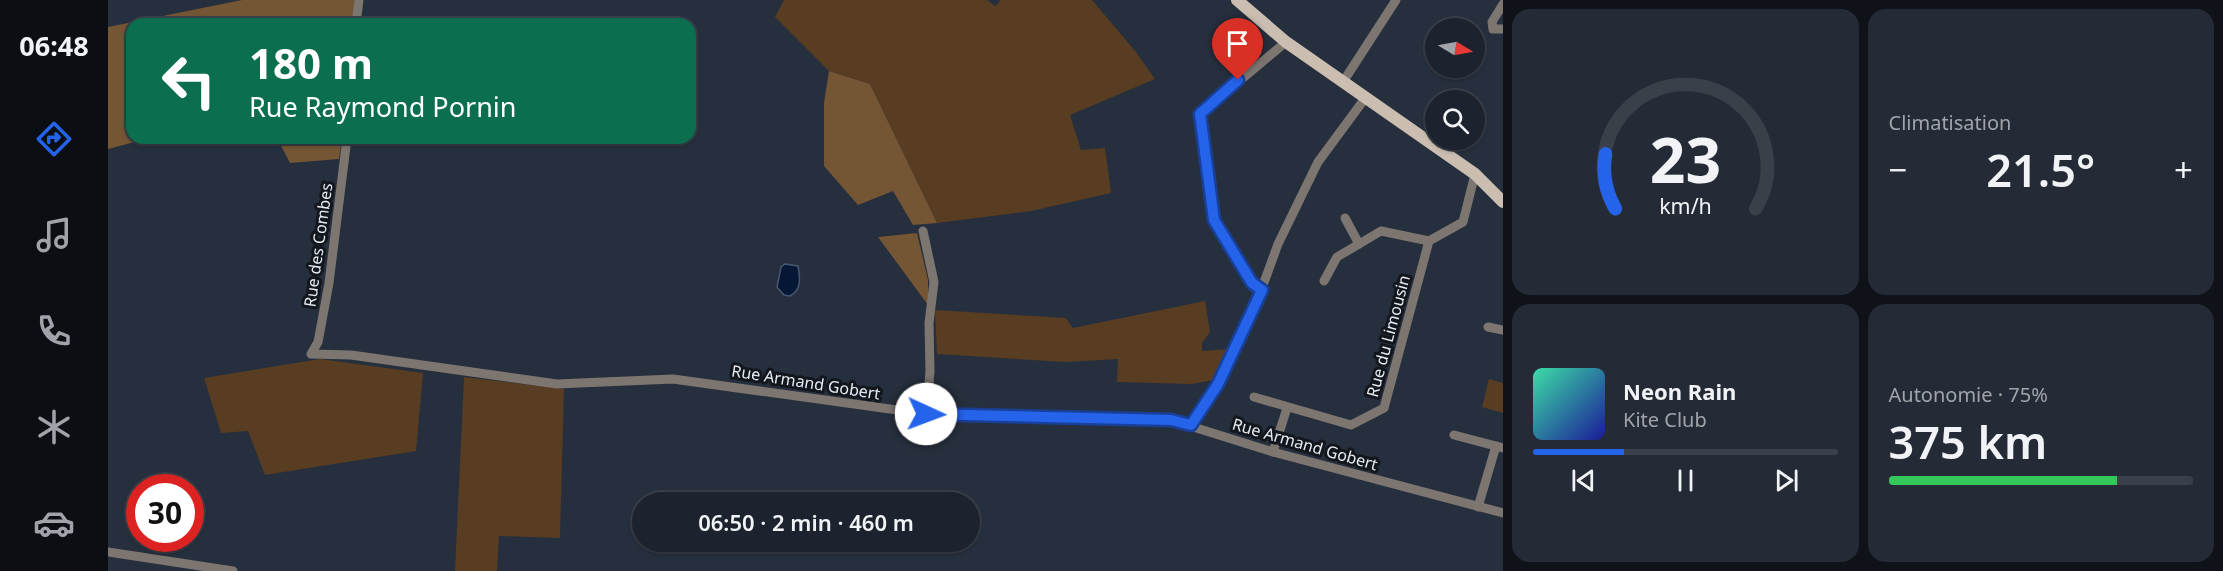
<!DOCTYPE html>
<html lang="fr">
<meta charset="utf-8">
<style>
:root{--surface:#1c232e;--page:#252b36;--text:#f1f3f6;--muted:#a0a4aa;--line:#3a404a;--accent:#2563eb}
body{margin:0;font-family:"Noto Sans",sans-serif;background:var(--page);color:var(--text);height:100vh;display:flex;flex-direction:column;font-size:22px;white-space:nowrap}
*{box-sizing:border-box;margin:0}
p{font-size:20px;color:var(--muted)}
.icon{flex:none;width:33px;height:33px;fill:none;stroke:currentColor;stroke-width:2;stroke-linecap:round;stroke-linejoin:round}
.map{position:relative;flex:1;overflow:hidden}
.sheet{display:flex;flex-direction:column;gap:9px;padding:9px;background:#0f1319;width:720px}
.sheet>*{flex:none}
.guide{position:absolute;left:18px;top:18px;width:570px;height:126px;border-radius:18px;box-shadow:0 2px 4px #0004,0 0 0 2px var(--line);background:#0b6e4f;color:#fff;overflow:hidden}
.needle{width:39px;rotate:100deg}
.fabs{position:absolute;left:1317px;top:18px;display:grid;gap:12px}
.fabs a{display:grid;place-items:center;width:60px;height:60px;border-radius:50%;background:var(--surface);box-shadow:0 2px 4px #0004,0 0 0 2px var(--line);font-size:30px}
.speed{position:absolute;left:18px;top:474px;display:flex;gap:12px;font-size:30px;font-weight:700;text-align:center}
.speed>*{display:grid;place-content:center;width:78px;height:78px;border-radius:50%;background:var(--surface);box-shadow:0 2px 4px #0004,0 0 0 2px var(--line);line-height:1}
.speed .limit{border:9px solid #d22;background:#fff;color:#111}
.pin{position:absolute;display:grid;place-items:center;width:51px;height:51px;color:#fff;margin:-62px -26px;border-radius:50% 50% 50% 0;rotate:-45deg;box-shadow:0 0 6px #0007}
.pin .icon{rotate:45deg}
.me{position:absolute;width:66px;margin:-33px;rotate:92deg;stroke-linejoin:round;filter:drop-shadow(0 0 4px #0008)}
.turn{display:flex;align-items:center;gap:21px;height:126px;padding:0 24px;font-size:27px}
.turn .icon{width:78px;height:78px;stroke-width:2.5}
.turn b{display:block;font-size:42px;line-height:51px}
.big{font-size:45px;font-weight:600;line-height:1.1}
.sheet .card{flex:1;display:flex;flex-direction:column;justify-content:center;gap:9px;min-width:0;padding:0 21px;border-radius:18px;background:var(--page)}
.sheet .dial{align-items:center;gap:0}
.dial svg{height:156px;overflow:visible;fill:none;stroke:var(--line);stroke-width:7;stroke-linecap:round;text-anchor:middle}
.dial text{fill:var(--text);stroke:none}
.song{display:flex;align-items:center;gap:18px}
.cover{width:72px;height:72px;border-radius:9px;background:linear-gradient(135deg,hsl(160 70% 55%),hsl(240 70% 35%))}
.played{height:6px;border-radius:3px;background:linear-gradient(90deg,var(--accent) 30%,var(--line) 30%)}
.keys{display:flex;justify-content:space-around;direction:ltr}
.heat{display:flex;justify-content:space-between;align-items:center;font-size:33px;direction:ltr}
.charge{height:9px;border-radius:4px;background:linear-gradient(90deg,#34c759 75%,var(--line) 0)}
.sheet .tiles{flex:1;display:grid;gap:9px;grid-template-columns:repeat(2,1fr)}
.trip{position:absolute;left:524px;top:492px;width:348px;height:60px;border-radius:30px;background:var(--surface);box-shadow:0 2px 4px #0004,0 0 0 2px var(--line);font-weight:600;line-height:60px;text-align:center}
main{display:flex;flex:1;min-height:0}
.tab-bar{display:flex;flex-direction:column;width:108px;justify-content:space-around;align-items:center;background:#0b0e12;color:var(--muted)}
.tab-bar .icon{width:42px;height:42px}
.tab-bar .active{color:var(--accent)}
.tab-bar b{font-size:27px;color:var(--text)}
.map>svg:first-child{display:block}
.green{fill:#583d22}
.forest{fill:#745534}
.water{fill:#051735;stroke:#48576f;stroke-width:1.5}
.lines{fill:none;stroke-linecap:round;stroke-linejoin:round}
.minor{stroke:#7d7670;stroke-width:9}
.major{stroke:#cbbeb1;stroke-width:12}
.route-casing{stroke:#184099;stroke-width:15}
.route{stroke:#2563eb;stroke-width:10}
.labels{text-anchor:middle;stroke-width:6;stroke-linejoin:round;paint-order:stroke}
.street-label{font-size:16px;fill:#e6ecf5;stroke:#13171d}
</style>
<main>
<nav class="tab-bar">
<b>06:48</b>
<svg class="icon active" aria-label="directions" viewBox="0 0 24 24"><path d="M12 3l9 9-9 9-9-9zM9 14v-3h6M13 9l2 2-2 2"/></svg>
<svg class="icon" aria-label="music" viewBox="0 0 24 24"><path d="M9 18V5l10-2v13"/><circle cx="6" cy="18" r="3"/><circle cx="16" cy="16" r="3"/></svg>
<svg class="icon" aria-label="phone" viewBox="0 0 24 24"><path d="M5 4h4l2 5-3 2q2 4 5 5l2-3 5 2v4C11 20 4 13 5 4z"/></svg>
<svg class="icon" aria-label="climate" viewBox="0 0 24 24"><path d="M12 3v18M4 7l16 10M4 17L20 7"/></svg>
<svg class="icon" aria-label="car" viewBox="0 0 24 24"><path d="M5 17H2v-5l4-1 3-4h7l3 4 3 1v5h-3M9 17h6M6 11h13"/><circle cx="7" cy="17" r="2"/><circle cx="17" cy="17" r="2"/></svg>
</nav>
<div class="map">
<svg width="1395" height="571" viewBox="0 0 1395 571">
<rect width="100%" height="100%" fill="#262f3d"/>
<g class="green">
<polygon points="676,0 879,0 887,6 893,0 984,0 1028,52 1047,79 962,115 973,150 997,148 1003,193 923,211 829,223 762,84 721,71 667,17"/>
<polygon points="1097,301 1102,332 1094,343 1094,351 1122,349 1105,380 1084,384 1009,382 1010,359 958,362 829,354 827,310 958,318 965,328"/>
<polygon points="212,359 315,373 308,451 157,475 140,431 113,433 96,378"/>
<polygon points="356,377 456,389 452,538 391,536 389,571 347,571"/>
<polygon points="1381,379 1395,383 1395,413 1374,407"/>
</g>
<g class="forest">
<polygon points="134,0 250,0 247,24 24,24 24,138 42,138 0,149 0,27"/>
<polygon points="721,71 762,84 829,223 805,225 785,191 750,205 716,166 716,103"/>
<polygon points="169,138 234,138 231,159 182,163"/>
<polygon points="809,233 820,280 820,305 770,237"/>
</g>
<path class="water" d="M 677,264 L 690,266 C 692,277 694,290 682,296 L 676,295 L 669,287 L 673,267 Z"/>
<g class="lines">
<g class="minor">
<polyline points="1395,4 1384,22 1385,29 1395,29"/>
<polyline points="248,24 251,0"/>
<polyline points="1235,82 1288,0"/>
<polyline points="239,138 221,283 210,342 203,354 243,355 449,384 565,379 818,414 1063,420 1165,452 1395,513"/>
<polyline points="1237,218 1251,244"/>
<polyline points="815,231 826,282 821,323 822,372 818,414"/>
<polyline points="1216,281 1229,257 1273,231 1321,241 1355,222 1367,174"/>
<polyline points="1154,290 1145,283 1106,220 1092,114 1178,42"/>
<polyline points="1380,327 1395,330"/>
<polyline points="1146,397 1243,425 1276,408 1321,241"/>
<polyline points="1083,425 1110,384 1146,310 1170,244 1210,162 1258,97"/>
<polyline points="1346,435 1395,448"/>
<polyline points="1165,452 1179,408"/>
<polyline points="1370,507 1388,446"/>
<polyline points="0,552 125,571"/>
</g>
<polyline class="major" points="1129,0 1178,42 1367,174 1395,202"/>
</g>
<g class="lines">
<g class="route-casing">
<polyline id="route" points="818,414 1063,420 1083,425 1110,384 1154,290 1144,283 1106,220 1092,114 1130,80"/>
</g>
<use href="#route" class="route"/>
</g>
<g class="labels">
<g class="street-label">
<text transform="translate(210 245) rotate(-82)" y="6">Rue des Combes</text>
<text transform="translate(1280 336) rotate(-75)" y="6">Rue du Limousin</text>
<text transform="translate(698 382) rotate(9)" y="6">Rue Armand Gobert</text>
<text transform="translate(1197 444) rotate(16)" y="6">Rue Armand Gobert</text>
</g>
</g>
</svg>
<div class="fabs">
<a><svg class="needle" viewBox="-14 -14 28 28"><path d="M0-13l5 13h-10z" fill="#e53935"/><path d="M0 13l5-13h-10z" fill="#a0a4aa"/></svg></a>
<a><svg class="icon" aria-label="search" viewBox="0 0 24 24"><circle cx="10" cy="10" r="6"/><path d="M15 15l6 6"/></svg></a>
</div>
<div class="speed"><div class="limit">30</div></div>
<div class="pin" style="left:1130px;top:80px;background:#d93025"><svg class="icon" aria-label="arrive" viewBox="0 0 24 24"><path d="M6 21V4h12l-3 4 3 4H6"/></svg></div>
<svg class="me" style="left:818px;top:414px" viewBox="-20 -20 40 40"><circle r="19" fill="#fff"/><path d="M0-13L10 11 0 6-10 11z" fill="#2563eb"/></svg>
<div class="trip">06:50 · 2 min · 460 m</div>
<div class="guide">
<div class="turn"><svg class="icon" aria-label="left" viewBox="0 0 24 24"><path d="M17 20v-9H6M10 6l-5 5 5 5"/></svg><div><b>180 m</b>Rue Raymond Pornin</div></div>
</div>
</div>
<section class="sheet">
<div class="tiles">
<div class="card dial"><svg viewBox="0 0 100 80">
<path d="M14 69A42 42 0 1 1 86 69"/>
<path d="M14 69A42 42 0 0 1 9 41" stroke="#2563eb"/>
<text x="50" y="56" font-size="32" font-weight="700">23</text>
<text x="50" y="72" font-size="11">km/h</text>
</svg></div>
<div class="card"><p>Climatisation</p>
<div class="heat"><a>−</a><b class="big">21.5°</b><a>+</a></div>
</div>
<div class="card">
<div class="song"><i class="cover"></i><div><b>Neon Rain</b><p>Kite Club</p></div></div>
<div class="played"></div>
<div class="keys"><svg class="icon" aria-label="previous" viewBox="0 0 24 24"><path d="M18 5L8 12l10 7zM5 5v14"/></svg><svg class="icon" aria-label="pause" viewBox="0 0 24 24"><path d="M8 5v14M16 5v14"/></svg><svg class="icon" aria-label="next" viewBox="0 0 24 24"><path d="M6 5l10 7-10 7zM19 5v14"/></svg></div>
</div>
<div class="card"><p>Autonomie · 75%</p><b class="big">375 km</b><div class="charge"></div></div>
</div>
</section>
</main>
